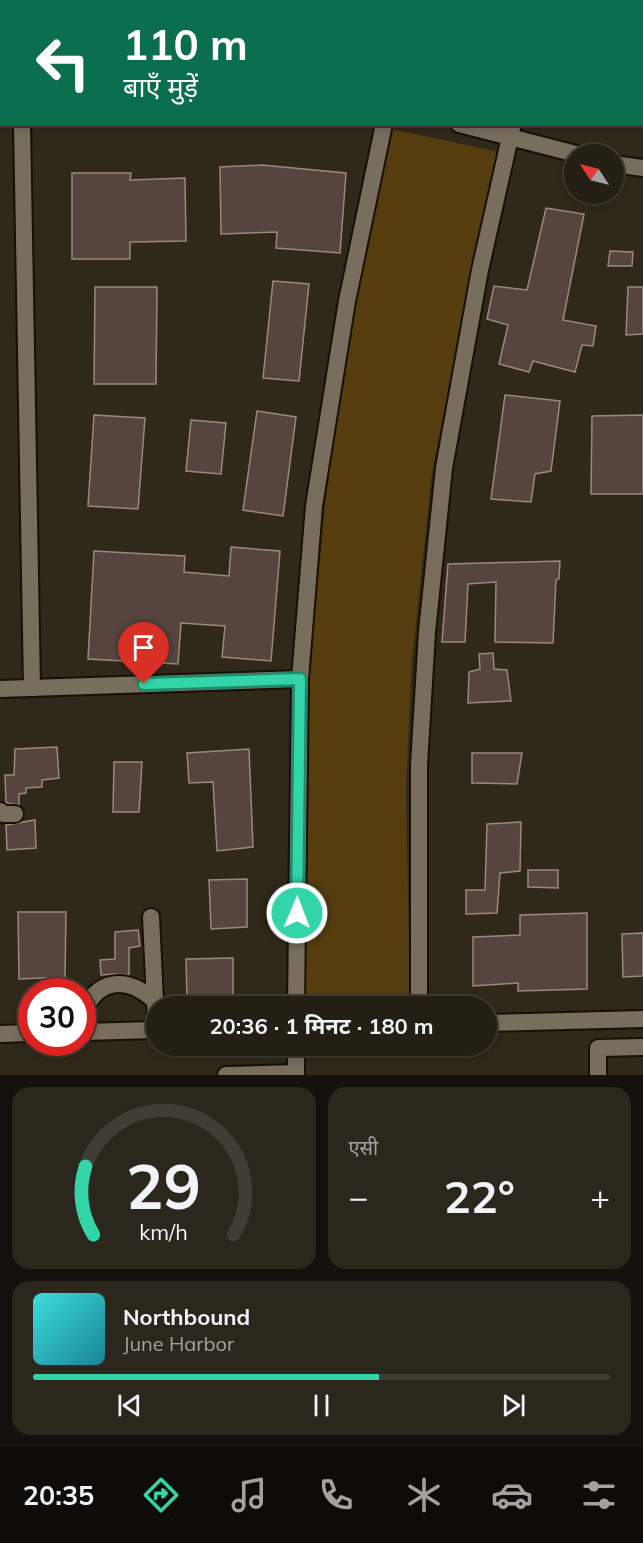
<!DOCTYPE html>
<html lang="hi">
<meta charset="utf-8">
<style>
:root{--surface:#241e14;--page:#2c271d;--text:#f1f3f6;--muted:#a3a2a0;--line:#413c34;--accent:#33d4a8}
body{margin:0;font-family:Mulish,"Noto Sans Devanagari",sans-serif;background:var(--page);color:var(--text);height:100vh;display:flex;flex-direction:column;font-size:22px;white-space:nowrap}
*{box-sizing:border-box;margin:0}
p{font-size:20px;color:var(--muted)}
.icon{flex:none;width:33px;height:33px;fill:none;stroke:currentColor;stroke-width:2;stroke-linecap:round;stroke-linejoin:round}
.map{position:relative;height:1075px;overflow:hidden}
.side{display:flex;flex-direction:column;gap:12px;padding:12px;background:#14100b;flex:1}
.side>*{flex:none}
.banner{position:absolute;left:0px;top:0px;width:644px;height:126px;box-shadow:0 3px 9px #0003,0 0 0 2px var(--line);background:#0b6e4f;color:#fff;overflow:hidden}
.needle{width:39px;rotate:305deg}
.tools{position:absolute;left:564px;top:144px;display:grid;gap:12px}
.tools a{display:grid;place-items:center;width:60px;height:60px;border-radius:50%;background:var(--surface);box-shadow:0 3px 9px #0003,0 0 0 2px var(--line);font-size:30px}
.speed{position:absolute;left:18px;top:978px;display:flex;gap:12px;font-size:30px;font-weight:700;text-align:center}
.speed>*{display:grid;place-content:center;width:78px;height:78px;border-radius:50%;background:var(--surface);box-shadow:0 3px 9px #0003,0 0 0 2px var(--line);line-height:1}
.speed .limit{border:9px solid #d22;background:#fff;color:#111}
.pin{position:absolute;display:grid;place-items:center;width:51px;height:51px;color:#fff;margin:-62px -26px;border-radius:50% 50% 50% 0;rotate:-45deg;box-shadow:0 0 6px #0007}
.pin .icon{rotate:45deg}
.me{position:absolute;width:66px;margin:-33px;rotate:1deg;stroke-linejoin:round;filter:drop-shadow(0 0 4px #0008)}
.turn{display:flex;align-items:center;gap:21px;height:126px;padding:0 24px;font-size:27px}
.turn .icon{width:78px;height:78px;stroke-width:2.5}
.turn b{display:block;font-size:42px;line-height:51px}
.big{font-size:45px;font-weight:700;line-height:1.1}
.side .widget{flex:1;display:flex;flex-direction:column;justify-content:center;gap:9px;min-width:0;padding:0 21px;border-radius:18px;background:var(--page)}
.side .dial{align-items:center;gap:0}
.dial svg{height:156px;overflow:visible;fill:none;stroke:var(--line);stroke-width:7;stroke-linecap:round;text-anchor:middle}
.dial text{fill:var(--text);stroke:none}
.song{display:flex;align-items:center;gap:18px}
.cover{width:72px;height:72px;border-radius:9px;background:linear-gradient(135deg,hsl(180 70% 55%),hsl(190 70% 35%))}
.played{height:6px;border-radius:3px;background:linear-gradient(90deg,var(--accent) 60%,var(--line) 60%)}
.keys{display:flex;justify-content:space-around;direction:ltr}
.heat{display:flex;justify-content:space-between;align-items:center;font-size:33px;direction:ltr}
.side .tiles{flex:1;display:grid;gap:12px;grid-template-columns:1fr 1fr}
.widget:last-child{grid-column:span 2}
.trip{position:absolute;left:146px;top:996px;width:351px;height:60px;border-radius:30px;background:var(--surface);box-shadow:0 3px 9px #0003,0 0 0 2px var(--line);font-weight:700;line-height:60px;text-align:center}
.tab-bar{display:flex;height:96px;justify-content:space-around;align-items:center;background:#0e0c08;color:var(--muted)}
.tab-bar .icon{width:42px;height:42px}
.tab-bar .on{color:var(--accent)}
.tab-bar b{font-size:27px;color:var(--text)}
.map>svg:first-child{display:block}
.green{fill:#553d10}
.building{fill:#56453e;stroke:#9b8880;stroke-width:1.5}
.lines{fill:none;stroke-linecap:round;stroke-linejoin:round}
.street-casing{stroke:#181005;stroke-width:20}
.street{stroke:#776e5e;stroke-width:16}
.route-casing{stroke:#218a6d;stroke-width:15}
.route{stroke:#33d4a8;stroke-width:10}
</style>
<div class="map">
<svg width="643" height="1075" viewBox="0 0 643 1075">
<rect width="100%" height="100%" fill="#30281a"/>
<polygon class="green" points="392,129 499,152 471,275 432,473 412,661 406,787 410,1006 305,1006 309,677 325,504 354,298"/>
<g class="building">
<polygon points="262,165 346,173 340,253 276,248 277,232 221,234 220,167"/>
<polygon points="72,173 131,173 130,180 185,178 186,241 130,242 130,259 72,259"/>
<polygon points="546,208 584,214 563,320 596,326 593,346 582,345 575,372 533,361 529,372 499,364 508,325 487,319 494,286 527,290"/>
<polygon points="610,251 633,252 632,266 608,266"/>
<polygon points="273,281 309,284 299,381 263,378"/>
<polygon points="95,287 157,287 156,384 94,384"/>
<polygon points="628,287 643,287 643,334 626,335"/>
<polygon points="505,395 560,401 551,471 535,474 531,502 491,499"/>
<polygon points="257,411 296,417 283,516 243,510"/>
<polygon points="94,415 145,418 138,509 88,506"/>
<polygon points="643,415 643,494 591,494 592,416"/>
<polygon points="191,420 226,423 221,474 186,471"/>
<polygon points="231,547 280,551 271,661 222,657 225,626 181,623 178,664 88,659 94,551 185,556 184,572 229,576"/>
<polygon points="560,561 559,579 556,580 553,643 495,642 496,582 468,584 465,642 442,642 448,564"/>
<polygon points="493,653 494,669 507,670 511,701 468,703 469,672 480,669 479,654"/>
<polygon points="57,747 59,778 42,780 42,787 26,788 26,793 19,794 19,805 6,803 5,775 14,775 15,749"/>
<polygon points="249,749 253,847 217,851 213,782 189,783 187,753"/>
<polygon points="472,753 522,753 517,784 472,783"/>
<polygon points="114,762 142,762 139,812 113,812"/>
<polygon points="35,820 36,848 7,850 6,825"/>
<polygon points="521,822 520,871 500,873 497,913 466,914 466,890 485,890 487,824"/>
<polygon points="528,870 558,870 558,888 528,887"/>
<polygon points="247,879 247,927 211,929 209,880"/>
<polygon points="18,912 66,912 65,977 19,979"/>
<polygon points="587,913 587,989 518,991 518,983 473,986 473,937 520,935 520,915"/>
<polygon points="138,930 140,946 129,948 129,975 114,974 101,975 100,960 115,959 115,932"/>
<polygon points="643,933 643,976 623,977 622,934"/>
<polygon points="233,958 233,996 187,998 186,959"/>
</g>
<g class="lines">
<g class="street-casing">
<g id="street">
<polyline points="19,0 19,2"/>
<polyline points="410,2 411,0"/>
<polyline points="545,2 545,0"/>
<polyline points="22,124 32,688"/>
<polyline points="459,124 576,154"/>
<polyline points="614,164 643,168"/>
<polyline points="0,689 300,679"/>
<polyline points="0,811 4,814 15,814"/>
<polyline points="151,917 156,1022"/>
<polyline points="296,1006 300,679 314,506 347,301 384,124"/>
<polyline points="419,1006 419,765 427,632 444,468 480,270 513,124"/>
<path d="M 82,1017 C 95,978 126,975 155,1001"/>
<polyline points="486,1023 643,1019"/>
<polyline points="82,1032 156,1030"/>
<polyline points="0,1034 32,1033"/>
<polyline points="296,1046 296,1075"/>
<polyline points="226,1075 296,1073"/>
<polyline points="598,1075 598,1048 643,1047"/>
</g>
</g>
<use href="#street" class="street"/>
</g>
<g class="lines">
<g class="route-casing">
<polyline id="route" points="144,684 300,679 297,913"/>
</g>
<use href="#route" class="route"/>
</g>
</svg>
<div class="tools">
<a><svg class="needle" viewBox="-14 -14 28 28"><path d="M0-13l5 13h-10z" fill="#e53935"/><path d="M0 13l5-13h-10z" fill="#a3a2a0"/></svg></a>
</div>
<div class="speed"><div class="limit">30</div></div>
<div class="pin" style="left:144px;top:684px;background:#d93025"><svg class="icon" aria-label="arrive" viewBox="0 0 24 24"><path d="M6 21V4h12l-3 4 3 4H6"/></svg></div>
<svg class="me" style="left:297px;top:913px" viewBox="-20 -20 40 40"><circle r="17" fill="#33d4a8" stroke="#fff" stroke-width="3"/><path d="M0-11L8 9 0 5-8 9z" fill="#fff"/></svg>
<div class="trip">20:36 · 1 मिनट · 180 m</div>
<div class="banner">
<div class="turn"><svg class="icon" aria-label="left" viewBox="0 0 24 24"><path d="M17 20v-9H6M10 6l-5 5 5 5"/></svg><div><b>110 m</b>बाएँ मुड़ें</div></div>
</div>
</div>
<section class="side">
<div class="tiles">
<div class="widget dial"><svg viewBox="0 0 100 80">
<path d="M14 69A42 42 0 1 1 86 69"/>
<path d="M14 69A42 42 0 0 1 10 34" stroke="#33d4a8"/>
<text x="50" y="56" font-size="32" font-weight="700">29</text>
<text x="50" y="72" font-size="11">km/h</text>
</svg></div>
<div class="widget"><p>एसी</p>
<div class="heat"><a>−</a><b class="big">22°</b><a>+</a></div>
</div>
<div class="widget">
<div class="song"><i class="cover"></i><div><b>Northbound</b><p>June Harbor</p></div></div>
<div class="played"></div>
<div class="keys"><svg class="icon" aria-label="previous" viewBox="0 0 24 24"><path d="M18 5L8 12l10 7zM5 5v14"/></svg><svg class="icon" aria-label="pause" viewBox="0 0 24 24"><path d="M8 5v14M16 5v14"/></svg><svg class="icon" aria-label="next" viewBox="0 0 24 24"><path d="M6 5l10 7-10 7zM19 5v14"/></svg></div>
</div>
</div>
</section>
<nav class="tab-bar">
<b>20:35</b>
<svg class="icon on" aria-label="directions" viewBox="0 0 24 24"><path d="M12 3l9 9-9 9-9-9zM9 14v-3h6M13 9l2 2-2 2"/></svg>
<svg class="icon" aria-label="music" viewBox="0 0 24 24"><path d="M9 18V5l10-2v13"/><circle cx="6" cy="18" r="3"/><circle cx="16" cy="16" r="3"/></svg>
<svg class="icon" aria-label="phone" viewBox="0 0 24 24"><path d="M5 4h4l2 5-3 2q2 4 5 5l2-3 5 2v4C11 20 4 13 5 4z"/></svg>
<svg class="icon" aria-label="climate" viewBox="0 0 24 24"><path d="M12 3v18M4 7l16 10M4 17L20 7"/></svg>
<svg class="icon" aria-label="car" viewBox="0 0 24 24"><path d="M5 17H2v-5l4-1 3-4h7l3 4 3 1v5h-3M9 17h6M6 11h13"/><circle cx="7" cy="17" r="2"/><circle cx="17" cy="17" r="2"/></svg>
<svg class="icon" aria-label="filters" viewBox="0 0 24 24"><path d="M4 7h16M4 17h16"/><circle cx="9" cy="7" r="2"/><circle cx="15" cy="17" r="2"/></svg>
</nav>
